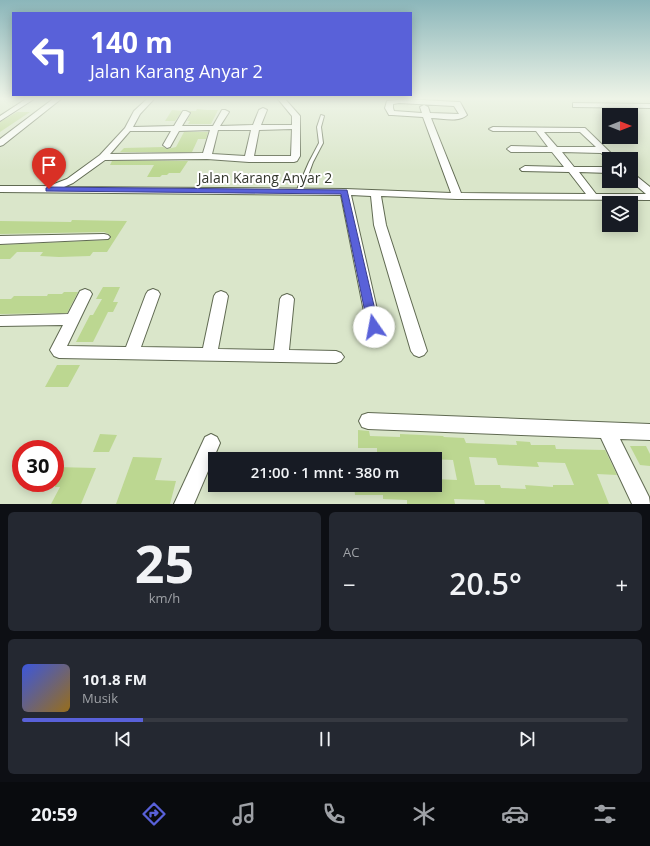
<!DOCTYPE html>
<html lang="id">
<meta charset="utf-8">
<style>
:root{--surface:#171b24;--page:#242831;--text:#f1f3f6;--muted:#9ea1a6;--line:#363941;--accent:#5961d9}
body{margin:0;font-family:"Open Sans",sans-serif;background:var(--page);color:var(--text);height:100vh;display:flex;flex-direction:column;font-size:15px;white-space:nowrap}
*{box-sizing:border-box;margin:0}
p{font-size:13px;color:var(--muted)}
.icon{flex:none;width:22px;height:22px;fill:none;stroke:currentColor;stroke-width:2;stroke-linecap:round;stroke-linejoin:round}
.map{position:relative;height:504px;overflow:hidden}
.sheet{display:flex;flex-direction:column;gap:8px;padding:8px;background:#0d0f14;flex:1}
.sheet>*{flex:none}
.top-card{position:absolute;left:12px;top:12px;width:400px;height:84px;border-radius:0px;box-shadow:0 2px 10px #0003;background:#5961d9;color:#fff;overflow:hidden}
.needle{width:26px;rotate:90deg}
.tools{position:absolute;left:602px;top:108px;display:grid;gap:8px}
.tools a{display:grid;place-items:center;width:36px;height:36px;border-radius:0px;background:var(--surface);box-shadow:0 2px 10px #0003;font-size:20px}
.speed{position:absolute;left:12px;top:440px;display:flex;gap:8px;font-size:20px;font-weight:700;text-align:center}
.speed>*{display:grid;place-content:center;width:52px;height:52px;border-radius:50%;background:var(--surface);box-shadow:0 2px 10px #0003;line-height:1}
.speed .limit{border:6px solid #d22;background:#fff;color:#111}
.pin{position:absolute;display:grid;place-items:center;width:34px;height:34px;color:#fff;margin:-41px -17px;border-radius:50% 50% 50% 0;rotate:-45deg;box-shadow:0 0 4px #0007}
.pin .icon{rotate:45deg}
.me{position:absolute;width:44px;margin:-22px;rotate:348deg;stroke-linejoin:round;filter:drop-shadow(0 0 3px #0008)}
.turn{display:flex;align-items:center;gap:14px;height:84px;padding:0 12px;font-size:18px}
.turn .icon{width:52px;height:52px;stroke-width:2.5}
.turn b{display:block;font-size:28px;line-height:34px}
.big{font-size:30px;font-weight:600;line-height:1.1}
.sheet .tile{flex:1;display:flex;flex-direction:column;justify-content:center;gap:6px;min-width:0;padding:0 14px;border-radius:6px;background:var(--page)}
.sheet .dial{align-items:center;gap:0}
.dial b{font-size:52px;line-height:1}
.song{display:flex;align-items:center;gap:12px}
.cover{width:48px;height:48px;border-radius:6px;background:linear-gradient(135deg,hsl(230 70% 55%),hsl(40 70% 35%))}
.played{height:4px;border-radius:2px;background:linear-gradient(90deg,var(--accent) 20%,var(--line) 20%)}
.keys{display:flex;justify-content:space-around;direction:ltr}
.heat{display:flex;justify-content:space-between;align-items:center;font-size:22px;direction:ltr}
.sheet .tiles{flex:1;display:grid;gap:8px;grid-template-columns:1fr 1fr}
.tile:last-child{grid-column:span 2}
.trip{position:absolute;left:208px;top:452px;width:234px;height:40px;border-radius:0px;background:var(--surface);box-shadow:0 2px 10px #0003;font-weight:600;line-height:40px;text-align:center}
.menu{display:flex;height:64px;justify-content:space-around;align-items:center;background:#090b0e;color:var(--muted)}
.menu .icon{width:28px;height:28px}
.menu .current{color:var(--accent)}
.menu b{font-size:18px;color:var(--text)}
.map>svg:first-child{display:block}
.building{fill:#bcd791;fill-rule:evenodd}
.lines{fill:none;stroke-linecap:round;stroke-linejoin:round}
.lane-casing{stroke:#606a52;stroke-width:2}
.street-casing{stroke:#606a52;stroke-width:2}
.lane{fill:#fff;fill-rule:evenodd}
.street{fill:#fff;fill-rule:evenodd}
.route{fill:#5961d9;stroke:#3a3f8d}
.labels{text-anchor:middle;stroke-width:4;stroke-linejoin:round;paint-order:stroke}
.street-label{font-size:14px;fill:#33372c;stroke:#fff}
</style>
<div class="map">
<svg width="650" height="504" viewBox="0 0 650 504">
<rect width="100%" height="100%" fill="#dae6ca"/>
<g class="building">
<polygon points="197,109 206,110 218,110 211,124 188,124 190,121 187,121 191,113 188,111 196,111"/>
<polygon points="172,110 182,111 175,121 165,121"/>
<polygon points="17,112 30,112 0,132 0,122"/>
<polygon points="184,132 208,132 206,139 198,139 192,152 120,152 124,148 163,147 167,149 176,147"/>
<polygon points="112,161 188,161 180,173 169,173 167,175 162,175 160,177 147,177 154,165 110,165"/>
<polygon points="72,220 127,221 107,252 93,252 90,256 59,257 40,256 43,252 17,252 10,259 0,259 0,245 108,240 111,238 109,234 104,232 0,234 0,221 71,222"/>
<polygon points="103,287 120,287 113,302 118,302 113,312 108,312 93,342 76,342 90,315 93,315 102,299 96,299"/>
<polygon points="64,292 78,292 67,313 0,314 0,299 11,299 14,296 47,296 48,294 62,294"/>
<polygon points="57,365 80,365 68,387 45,387"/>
<path d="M 358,430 L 369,431 L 370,436 L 400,437 L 400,434 L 443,436 L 444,437 L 464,438 L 466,443 L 517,445 L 516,441 L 530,442 L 531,445 L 555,445 L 556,449 L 605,450 L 617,475 L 597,474 L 609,504 L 485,504 L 484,500 L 454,499 L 455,504 L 407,504 L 407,500 L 383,499 L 383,495 L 355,495 L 354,485 L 435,485 L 435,479 L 457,480 L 453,460 L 429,459 L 428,457 L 403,456 L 402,453 L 377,452 L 377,448 L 358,448 ZM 469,457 L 496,458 L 498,465 L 539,467 L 537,462 L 565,463 L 574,485 L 553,485 L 553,487 L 525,485 L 526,489 L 501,488 L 500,485 L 475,485 Z"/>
<polygon points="100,434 117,435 109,452 93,452"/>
<polygon points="630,446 646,446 650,454 650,466 640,465"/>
<polygon points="133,457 162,458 155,480 176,481 170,504 116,504"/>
<polygon points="55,467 96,468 81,504 51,504 60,487 55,487"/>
</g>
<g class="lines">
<g class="lane-casing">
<polygon id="lane" points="321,115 324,116 321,127 323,143 313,162 302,192 299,194 297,193 296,192 309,162 319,143 317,127"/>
</g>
<g class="street-casing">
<g id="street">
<polygon points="26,99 34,99 0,121 0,116"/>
<polygon points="53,99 61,99 3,145 0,146 0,139"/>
<path d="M 147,99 L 154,99 L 140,114 L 133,127 L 174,126 L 183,111 L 186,111 L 190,113 L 182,126 L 213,126 L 222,110 L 225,110 L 229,112 L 220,126 L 253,125 L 259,110 L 263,108 L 267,110 L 261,125 L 292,125 L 292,116 L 278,99 L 285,99 L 300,116 L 300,156 L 297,161 L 294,162 L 249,162 L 207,159 L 105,160 L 73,183 L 64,187 L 345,189 L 451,193 L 423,117 L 392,115 L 389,115 L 385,108 L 387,101 L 407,99 L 457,102 L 460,102 L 467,115 C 458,123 442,118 431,118 L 461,193 L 586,194 L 569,172 L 522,171 L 520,169 L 525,166 L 564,167 L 552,152 L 511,152 L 507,149 L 511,146 L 548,147 L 536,131 L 493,131 L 489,129 L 493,127 L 582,128 L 585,128 L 617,159 L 609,160 L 601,153 L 562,152 L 574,167 L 609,167 L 609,173 L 579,172 L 596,194 L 646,194 L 631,181 L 631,173 L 634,174 L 650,187 L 650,200 L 457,199 L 381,196 L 386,225 L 427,351 L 424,355 L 419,357 L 414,355 L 411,351 L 374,225 L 371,196 L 351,195 L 381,327 L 379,331 L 374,332 L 369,331 L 367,327 L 341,195 L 0,192 L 0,186 L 49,186 L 67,179 L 100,155 L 125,128 L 134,111 ZM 399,103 L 454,106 L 459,114 L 430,113 L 428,107 L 424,105 L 420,107 L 422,113 L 394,111 L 393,108 L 393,104 ZM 292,129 L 291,156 L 254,156 L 259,130 ZM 210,130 L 203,153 L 110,154 L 130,131 L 171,131 L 163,145 L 167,148 L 170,147 L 179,131 ZM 218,130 L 251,130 L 245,156 L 212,154 ZM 544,132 L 580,132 L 596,147 L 557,147 Z"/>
<polygon points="573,103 650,104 650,108 576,107 573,107"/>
<polygon points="104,234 108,235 110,237 108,239 0,244 0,236"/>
<polygon points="85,289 90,291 92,294 67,346 126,347 146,294 148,291 153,289 158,291 160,294 141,347 203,348 214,296 216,293 221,291 226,293 228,296 218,349 274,350 280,299 282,296 287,294 292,296 294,299 289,350 336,351 341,353 344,357 341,361 336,363 59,358 54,356 50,350 63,325 0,326 0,316 68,314 80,291"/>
<polygon points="368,413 650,424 650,440 620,439 649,497 650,504 632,504 601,438 368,429 362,427 359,421 362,415"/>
<polygon points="211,434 217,437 220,443 194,504 174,504 205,437"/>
</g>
</g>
<use href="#lane" class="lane"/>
<use href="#street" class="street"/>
</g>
<linearGradient id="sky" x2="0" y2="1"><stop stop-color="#8bb6ba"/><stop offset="0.58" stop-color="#eef4e7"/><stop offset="1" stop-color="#eef4e7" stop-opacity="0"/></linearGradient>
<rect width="650" height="170" fill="url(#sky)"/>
<polygon class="route" points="49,187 347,190 379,327 377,330 374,331 370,330 368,327 341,194 46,191 46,188"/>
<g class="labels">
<g class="street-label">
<text x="265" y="183">Jalan Karang Anyar 2</text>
</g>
</g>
</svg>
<div class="tools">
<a><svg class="needle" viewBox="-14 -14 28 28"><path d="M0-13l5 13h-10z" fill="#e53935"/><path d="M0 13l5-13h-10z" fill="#9ea1a6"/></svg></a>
<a><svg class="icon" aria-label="sound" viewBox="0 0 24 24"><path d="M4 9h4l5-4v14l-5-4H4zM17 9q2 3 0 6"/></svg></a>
<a><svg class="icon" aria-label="layers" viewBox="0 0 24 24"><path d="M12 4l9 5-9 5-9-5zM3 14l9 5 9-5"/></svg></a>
</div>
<div class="speed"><div class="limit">30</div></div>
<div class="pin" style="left:49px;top:189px;background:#d93025"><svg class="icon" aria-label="arrive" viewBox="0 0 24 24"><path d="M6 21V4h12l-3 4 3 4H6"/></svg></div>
<svg class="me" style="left:374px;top:327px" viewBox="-20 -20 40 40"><circle r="19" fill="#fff"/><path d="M0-13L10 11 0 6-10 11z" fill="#5961d9"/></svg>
<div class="trip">21:00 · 1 mnt · 380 m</div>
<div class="top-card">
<div class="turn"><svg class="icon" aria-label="left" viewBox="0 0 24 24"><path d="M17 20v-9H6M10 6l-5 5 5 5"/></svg><div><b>140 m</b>Jalan Karang Anyar 2</div></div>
</div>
</div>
<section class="sheet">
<div class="tiles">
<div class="tile dial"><b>25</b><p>km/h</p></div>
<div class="tile"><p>AC</p>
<div class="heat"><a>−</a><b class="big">20.5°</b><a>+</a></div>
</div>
<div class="tile">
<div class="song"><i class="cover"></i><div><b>101.8 FM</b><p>Musik</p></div></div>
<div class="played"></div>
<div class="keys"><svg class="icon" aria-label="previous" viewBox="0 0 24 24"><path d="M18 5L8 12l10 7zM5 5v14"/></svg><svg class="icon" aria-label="pause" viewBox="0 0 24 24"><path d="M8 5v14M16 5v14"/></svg><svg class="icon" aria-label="next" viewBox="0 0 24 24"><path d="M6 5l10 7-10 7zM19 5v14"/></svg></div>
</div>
</div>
</section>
<nav class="menu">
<b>20:59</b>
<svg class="icon current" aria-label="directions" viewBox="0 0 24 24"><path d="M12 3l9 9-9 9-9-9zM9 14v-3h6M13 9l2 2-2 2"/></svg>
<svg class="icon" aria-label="music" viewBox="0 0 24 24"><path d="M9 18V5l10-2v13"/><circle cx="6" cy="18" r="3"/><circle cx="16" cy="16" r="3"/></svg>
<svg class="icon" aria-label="phone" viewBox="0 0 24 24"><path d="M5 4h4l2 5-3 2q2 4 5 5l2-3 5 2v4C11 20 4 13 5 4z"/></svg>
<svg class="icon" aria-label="climate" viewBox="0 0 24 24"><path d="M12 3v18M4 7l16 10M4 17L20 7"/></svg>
<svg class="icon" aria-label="car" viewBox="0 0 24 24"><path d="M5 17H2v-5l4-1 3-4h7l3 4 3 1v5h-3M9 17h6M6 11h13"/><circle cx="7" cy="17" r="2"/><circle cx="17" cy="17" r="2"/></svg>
<svg class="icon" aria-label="filters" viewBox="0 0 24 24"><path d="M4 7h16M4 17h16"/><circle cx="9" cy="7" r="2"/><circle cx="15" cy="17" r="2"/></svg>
</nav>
